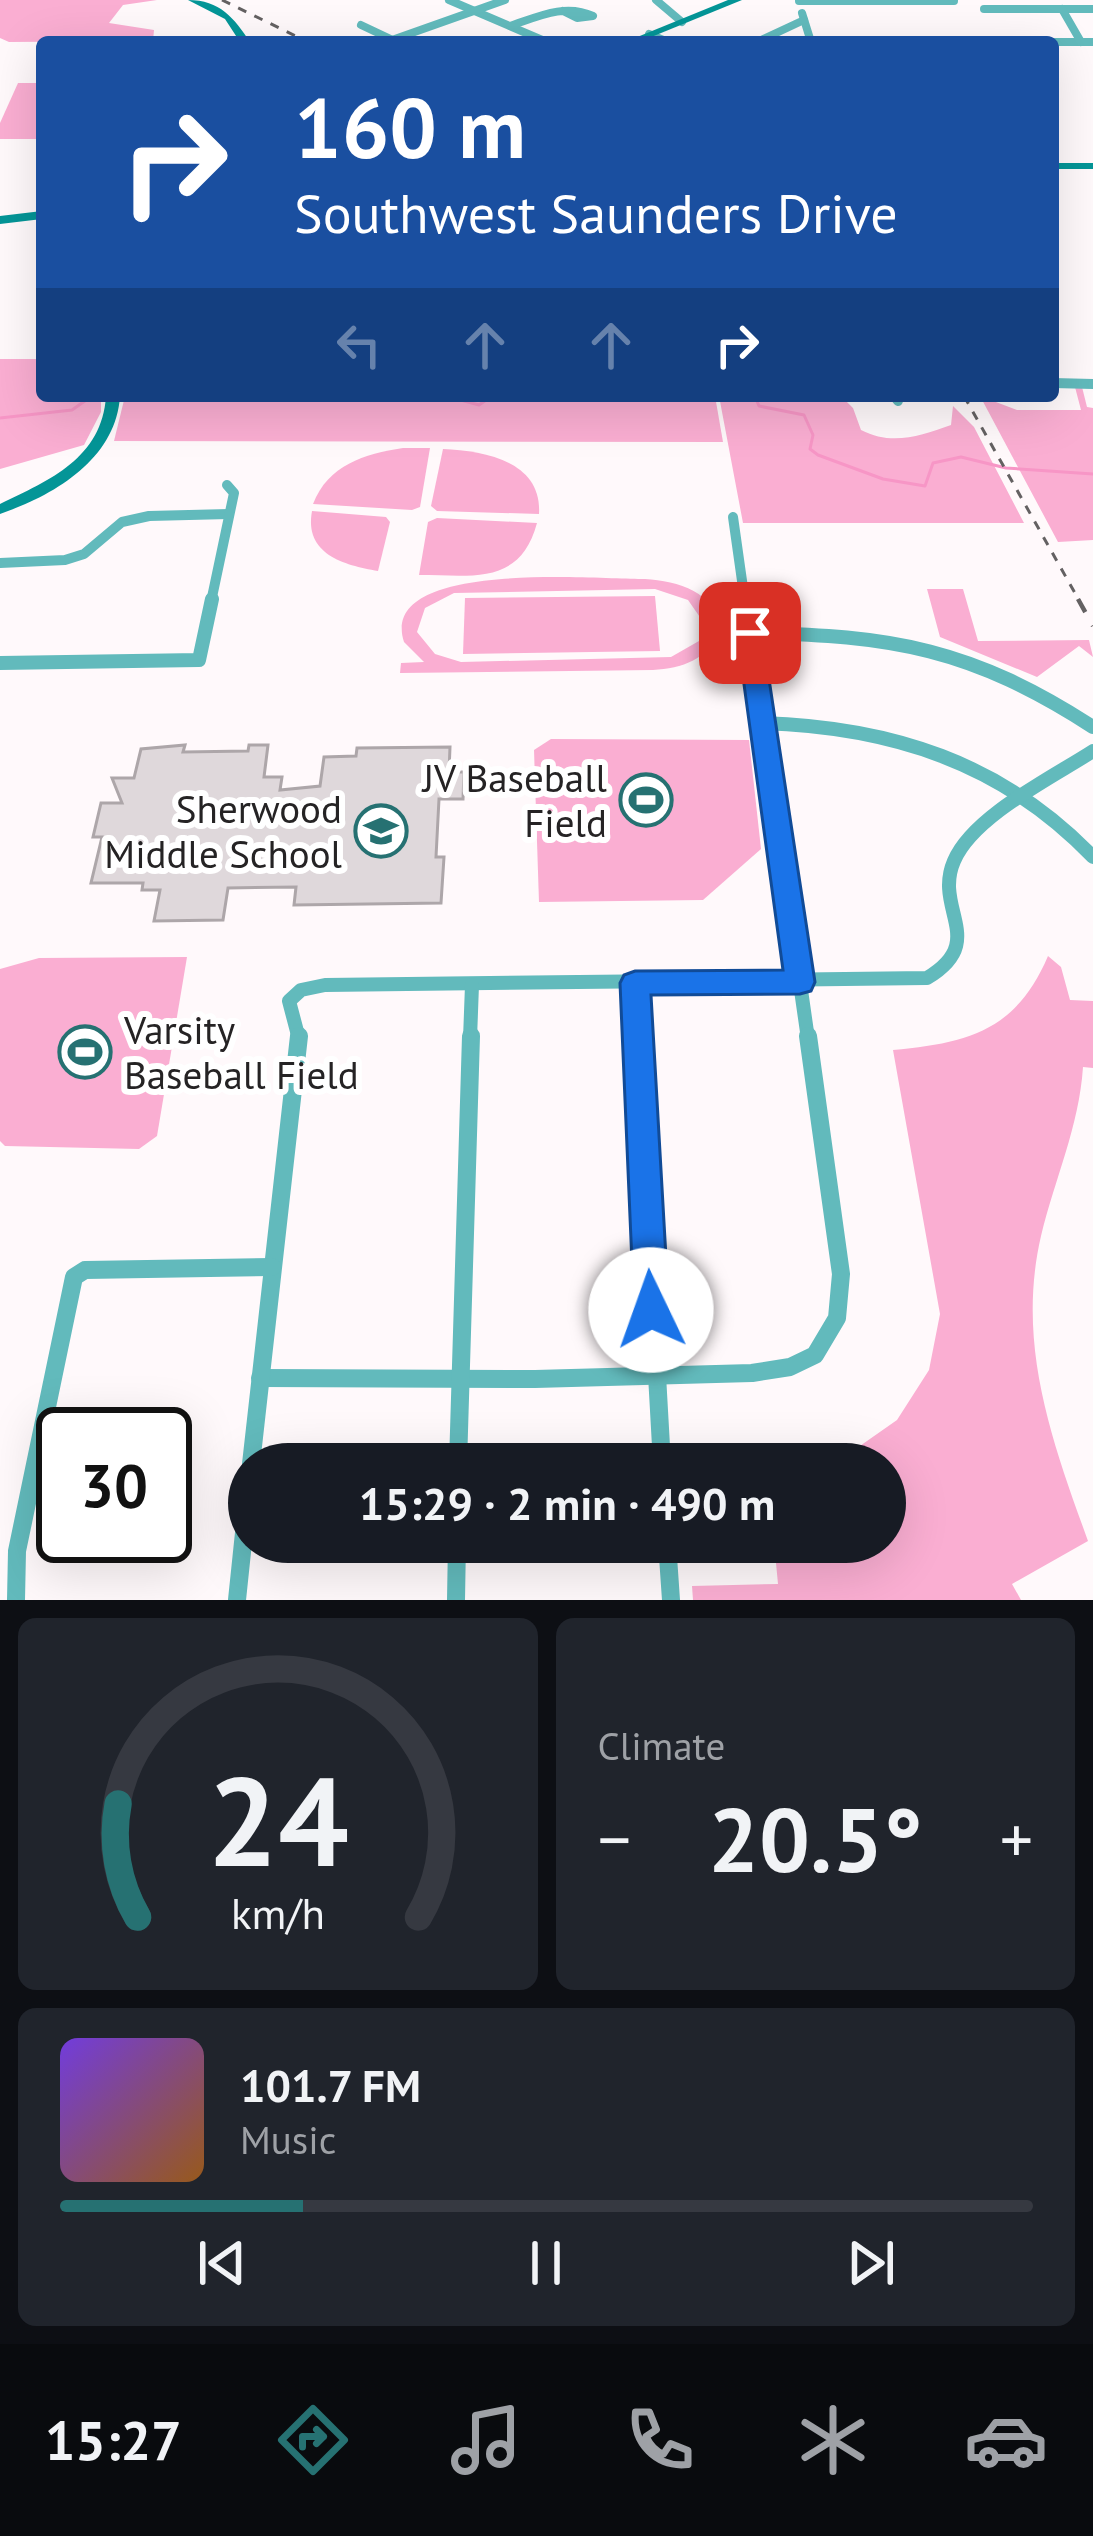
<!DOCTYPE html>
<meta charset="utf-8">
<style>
:root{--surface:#171b24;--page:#20242c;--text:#f1f3f6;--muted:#9ea1a6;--line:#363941;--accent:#267172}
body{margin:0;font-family:"PT Sans",sans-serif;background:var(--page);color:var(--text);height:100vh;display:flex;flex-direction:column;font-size:45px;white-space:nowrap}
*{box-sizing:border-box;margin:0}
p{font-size:39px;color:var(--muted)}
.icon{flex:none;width:66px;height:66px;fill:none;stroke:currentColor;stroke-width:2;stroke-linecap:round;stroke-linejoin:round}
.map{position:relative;height:1600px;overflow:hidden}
.side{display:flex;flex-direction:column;gap:18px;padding:18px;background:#0d0f14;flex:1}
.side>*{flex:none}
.guide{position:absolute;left:36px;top:36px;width:1023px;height:366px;border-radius:12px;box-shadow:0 12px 48px #0002;background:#1a4fa0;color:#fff;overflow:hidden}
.speed{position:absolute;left:36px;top:1407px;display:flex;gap:24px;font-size:60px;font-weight:700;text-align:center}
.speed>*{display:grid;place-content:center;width:156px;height:156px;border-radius:50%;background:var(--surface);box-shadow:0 12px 48px #0002;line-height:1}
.speed .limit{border:6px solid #111;border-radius:18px;background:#fff;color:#111}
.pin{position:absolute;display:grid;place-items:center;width:102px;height:102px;color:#fff;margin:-51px;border-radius:24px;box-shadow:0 6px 18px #0006}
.me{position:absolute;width:132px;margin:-66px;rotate:357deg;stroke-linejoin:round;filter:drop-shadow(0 0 9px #0008)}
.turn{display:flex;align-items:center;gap:42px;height:252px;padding:0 60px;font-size:54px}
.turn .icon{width:156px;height:156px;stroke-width:2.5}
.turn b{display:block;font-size:84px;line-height:102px}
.lanes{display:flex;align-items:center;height:114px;padding:0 60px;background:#0003;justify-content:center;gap:60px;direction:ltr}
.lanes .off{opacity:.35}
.big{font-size:90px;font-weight:700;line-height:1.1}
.side .tile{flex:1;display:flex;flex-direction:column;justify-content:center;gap:18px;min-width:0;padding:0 42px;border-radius:18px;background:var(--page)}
.side .dial{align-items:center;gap:0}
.dial svg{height:312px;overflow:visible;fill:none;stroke:var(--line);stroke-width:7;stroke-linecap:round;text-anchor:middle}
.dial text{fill:var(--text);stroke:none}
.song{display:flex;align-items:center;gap:36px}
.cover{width:144px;height:144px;border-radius:18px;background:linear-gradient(135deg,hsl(260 70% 55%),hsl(30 70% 35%))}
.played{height:12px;border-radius:6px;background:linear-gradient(90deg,var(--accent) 25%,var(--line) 25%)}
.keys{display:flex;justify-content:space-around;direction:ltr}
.heat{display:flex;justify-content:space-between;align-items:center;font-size:66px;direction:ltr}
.side .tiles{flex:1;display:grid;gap:18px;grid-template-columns:1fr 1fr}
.tile:last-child{grid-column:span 2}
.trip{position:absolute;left:228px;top:1443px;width:678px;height:120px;border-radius:60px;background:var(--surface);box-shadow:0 12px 48px #0002;font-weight:700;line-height:120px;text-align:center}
.menu{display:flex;height:192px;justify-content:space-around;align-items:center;background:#090b0e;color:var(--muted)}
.menu .icon{width:84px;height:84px}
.menu .active{color:var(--accent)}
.menu b{font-size:54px;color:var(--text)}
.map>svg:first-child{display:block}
.green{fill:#faaed2;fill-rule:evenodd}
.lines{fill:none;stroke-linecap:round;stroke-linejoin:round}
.stream{stroke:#f796c6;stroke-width:3}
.building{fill:#dfd8db;stroke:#ada6a9;stroke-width:3}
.street-far3{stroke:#62babc;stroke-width:8}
.street-far2{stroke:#62babc;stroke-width:10}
.street-far1{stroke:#62babc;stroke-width:14}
.street{stroke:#62babc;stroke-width:18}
.secondary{fill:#049597;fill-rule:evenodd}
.rail-far1{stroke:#646162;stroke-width:3;stroke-dasharray:9 9;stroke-linecap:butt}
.rail{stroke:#646162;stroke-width:4.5;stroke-dasharray:15 15;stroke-linecap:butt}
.route{fill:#1a73e8;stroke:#114b97;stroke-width:3}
.labels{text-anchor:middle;stroke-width:12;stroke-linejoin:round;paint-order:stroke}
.poi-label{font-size:39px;fill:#252324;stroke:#fff;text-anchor:end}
</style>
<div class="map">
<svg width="1093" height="1600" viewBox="0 0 1093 1600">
<rect width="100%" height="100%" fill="#fff9fb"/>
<g class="green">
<polygon points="0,0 157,0 123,5 109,23 154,30 153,41 9,42 0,38"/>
<polygon points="18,83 42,83 42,139 0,139 0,123"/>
<polygon points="0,359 42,359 42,396 101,396 101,412 84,445 0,469"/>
<polygon points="1075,387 1082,387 1087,407 1093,408 1093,540 1058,542 980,396 1017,410 1081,410"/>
<polygon points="125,396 715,396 723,442 114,441"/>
<path d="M 719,396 L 841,396 L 853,408 L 861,430 C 892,446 920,436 951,425 L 953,406 L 974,427 L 1024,523 L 743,523 Z"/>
<path d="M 403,448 L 430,448 L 420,507 L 412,510 L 313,504 C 328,465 364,454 403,448 Z"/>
<path d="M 443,449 C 485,451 542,461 539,514 L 437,511 L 431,506 Z"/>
<path d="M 312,511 L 386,517 L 390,522 L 378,571 C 343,565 304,554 312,511 Z"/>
<path d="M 437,518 L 537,523 C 520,586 472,575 419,575 L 428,522 Z"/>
<path d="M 645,579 C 678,581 717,592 719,630 C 709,660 682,668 653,670 L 400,673 L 401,663 L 424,662 L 404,642 C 377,558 599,580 645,579 ZM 655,589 L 688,600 L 704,623 L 699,641 L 671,657 L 461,662 L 435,654 L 417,632 L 425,608 L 454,593 Z"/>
<polygon points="927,589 963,589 978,641 1089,640 1093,657 1079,646 1037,677 940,637"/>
<polygon points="655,596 660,651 463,654 465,598"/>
<polygon points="551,739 749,740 761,849 703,900 539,902 534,750"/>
<path d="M 1048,956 L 1061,967 L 1070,1000 L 1093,1001 L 1093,1068 L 1083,1067 C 1079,1127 1055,1178 1041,1236 C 1016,1344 1052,1441 1088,1541 L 1012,1584 L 1021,1600 L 693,1600 L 692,1586 L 778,1584 L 774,1542 L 885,1542 L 885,1464 L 818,1464 L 847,1455 L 897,1420 L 929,1370 L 940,1314 L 893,1050 C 968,1043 1016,1031 1048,956 Z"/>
<polygon points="187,957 157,1136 139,1149 5,1146 0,1141 0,969 39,958"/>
</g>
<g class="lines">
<g class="stream">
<polyline points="446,396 479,405 492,396"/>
<polyline points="755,396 759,406 804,415 813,435 810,449 818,455 883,479 925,486 933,463 961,457 1006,468 1093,474"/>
<polyline points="0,418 72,410 92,396"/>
</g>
</g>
<polygon class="building" points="185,745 183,752 248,751 249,745 268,745 264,777 282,777 280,790 320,786 324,757 356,756 357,748 450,747 449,772 464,772 463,799 439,799 436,857 444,857 441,903 294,905 296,887 228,888 223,920 154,921 160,890 142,890 143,883 91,883 102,837 93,837 101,803 122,803 112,778 134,778 141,749"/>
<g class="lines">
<g class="street-far3">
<polyline points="449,0 547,42"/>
<polyline points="656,0 682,22"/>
<polyline points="799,1 954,1"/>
<polyline points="984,9 1093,9"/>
<polyline points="1062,9 1081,42"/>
<polyline points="802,13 811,42"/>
<polyline points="361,25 397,42"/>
<path d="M 510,26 C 537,17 565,3 593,16 L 577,18 L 563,11"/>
<polyline points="649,34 668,42"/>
<polyline points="392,40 505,0"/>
<polyline points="757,42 804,20"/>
<polyline points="901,42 1093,42"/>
</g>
<g class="street-far2">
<polyline points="1053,383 1093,384"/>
<polyline points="894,396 898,401"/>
<polyline points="733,517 745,602"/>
<polyline points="0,563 65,560 84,554 122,522 149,516 229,514"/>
<polyline points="211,602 234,493 227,485"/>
</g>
<g class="street-far1">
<polyline points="745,599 808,1039"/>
<path d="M 750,633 C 893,635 972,649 1093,727"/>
<polyline points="0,663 199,660 212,599"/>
<path d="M 762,723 C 890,727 1002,762 1093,857"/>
<polyline points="635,984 638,1039"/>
<path d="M 299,1039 L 289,1001 L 301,990 L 325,985 L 927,978 C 989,941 933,909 954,861 C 973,816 1053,777 1093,751"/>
<polyline points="470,1039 472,985"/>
</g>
<g class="street">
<polyline points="638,1036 662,1464"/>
<polyline points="260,1378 535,1379 752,1373 790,1367 815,1355 837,1318 841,1274 808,1036"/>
<polyline points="251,1464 299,1036"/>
<polyline points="458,1464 471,1036"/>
<polyline points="667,1542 671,1600"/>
<polyline points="16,1600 17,1551 74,1277 85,1270 272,1267"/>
<polyline points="237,1600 249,1485"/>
<polyline points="456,1600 457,1542"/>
</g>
<g class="secondary">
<path d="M 188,0 C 220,0 234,18 250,42 L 240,42 L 225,19 Z"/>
<polygon points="728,0 742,0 639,42 625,42"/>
<rect x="1053" y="163" width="40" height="6"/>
<polygon points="42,211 42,219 0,224 0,216"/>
<path d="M 106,396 L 120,396 C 116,459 55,495 0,514 L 0,504 C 50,480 102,458 106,396 Z"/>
</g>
<g class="rail-far1">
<polyline points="222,0 308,42"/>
<polyline points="964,396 1080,602"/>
</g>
<polyline class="rail" points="1078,599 1093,626"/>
</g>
<polygon class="route" points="750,625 762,633 815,982 811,991 800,994 651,995 669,1310 664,1322 651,1326 639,1322 634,1310 620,983 624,975 635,971 783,970 737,633"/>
<defs>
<g id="stadium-ring" transform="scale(2.7)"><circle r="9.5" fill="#fff" stroke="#267172" stroke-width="1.5"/><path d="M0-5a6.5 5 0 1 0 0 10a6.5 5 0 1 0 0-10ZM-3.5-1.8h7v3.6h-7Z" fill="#267172"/></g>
<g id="school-ring" transform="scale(2.7)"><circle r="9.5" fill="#fff" stroke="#267172" stroke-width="1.5"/><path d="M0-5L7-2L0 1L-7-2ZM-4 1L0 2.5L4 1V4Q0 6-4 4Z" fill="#267172"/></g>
</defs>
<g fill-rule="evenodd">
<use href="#stadium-ring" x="646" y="800"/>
<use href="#school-ring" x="381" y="831"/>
<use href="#stadium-ring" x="85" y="1052"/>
</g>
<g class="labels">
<g class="poi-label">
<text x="607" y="792">JV Baseball<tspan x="607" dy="45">Field</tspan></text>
<text x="342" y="823">Sherwood<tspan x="342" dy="45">Middle School</tspan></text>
<text x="124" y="1044" text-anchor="start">Varsity<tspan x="124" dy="45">Baseball Field</tspan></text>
</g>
</g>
</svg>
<div class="speed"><div class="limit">30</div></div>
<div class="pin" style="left:750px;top:633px;background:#d93025"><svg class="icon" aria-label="arrive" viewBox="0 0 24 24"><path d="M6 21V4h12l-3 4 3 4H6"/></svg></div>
<svg class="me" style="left:651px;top:1310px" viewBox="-20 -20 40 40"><circle r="19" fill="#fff"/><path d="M0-13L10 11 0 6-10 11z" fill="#1a73e8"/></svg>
<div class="trip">15:29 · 2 min · 490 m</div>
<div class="guide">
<div class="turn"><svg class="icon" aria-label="right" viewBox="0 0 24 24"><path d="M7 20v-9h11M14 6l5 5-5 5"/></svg><div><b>160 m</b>Southwest Saunders Drive</div></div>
<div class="lanes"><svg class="icon off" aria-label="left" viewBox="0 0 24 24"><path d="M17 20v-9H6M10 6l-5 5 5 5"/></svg><svg class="icon off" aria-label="ahead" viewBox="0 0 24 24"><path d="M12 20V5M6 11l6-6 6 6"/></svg><svg class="icon off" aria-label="ahead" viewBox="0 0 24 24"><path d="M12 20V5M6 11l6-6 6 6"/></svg><svg class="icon" aria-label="right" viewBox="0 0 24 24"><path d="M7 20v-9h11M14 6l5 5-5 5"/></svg></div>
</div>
</div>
<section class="side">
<div class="tiles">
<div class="tile dial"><svg viewBox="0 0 100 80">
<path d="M14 69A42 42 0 1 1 86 69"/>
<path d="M14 69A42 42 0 0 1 9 40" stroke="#267172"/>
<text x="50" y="56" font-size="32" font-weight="700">24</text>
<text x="50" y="72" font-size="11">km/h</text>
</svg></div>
<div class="tile"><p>Climate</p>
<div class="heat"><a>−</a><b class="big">20.5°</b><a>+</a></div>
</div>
<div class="tile">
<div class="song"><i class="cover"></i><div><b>101.7 FM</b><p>Music</p></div></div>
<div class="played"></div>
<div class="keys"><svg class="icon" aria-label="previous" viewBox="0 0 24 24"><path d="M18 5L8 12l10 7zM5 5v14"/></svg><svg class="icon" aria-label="pause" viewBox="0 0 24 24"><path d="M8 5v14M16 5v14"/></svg><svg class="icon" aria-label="next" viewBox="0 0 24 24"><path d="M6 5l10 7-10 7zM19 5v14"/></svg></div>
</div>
</div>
</section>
<nav class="menu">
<b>15:27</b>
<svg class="icon active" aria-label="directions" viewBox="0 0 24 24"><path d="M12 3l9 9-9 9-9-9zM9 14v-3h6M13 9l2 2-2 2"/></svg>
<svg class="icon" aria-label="music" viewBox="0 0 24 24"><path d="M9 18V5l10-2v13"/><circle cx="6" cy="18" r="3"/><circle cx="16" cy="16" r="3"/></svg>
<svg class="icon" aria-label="phone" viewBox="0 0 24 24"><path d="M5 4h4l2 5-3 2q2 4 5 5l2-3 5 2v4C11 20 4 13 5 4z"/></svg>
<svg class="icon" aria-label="climate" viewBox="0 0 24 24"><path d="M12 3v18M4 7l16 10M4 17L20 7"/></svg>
<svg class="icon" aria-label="car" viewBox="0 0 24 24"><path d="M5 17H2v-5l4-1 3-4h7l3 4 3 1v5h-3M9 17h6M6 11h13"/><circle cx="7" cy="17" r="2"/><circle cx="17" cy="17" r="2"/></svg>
</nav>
